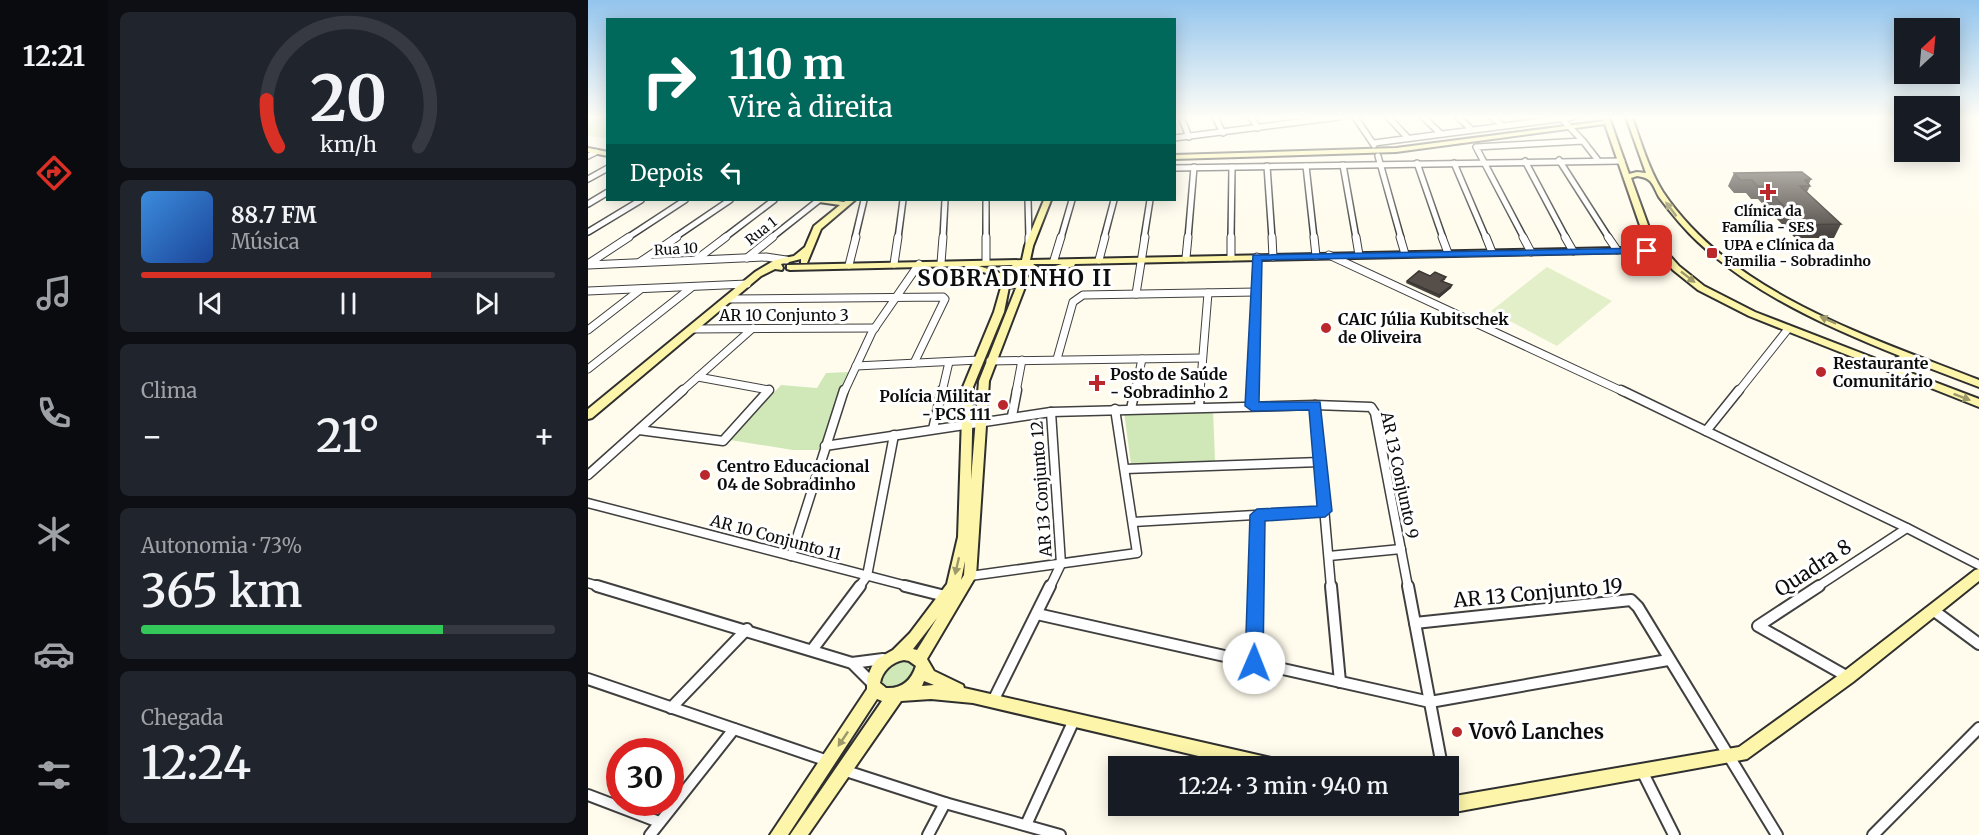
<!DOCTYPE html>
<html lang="pt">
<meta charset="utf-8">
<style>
:root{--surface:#171b24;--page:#20242c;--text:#f1f3f6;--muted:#9ea1a6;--line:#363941;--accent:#d93025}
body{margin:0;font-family:Merriweather,serif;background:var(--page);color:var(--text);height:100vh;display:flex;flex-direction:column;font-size:22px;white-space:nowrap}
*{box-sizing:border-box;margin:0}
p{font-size:20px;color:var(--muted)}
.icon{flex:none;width:33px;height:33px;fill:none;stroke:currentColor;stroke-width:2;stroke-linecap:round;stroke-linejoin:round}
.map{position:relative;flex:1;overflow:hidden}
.drawer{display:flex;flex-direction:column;gap:12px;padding:12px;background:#0d0f14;width:480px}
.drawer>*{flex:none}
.guide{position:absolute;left:18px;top:18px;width:570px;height:183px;border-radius:0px;box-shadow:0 3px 15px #0003;background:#00695c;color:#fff;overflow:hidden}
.needle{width:39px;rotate:26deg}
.controls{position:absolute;left:1306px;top:18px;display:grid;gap:12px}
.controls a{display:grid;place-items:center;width:66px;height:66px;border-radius:0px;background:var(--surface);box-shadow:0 3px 15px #0003;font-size:30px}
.speed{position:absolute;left:18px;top:738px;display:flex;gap:12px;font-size:30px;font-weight:700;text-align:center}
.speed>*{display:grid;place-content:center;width:78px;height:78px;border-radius:50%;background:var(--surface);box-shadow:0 3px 15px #0003;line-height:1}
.speed .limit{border:9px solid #d22;background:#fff;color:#111}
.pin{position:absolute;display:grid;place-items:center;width:51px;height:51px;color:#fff;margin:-26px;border-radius:12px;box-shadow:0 3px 9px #0006}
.me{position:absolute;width:66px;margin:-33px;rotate:1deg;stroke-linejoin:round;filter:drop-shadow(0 0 4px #0008)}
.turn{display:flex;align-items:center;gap:21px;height:126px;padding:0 24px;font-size:27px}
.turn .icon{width:78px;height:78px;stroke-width:2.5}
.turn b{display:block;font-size:42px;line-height:51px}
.then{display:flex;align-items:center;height:57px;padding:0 24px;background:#0003;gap:12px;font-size:22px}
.big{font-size:45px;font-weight:600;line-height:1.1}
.drawer .widget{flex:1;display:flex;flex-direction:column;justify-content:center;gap:9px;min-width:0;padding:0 21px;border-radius:9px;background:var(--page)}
.drawer .dial{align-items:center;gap:0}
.dial svg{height:156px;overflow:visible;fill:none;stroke:var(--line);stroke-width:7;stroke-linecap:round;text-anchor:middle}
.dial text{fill:var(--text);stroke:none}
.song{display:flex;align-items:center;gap:18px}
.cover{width:72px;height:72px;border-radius:9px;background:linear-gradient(135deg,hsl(210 70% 55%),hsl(220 70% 35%))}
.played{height:6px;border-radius:3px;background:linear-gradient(90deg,var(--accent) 70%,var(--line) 70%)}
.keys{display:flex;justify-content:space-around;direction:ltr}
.heat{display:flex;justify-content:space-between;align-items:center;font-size:33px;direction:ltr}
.charge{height:9px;border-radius:4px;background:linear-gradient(90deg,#34c759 73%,var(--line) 0)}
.trip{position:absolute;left:520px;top:756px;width:351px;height:60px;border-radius:0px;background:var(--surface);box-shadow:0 3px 15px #0003;font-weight:600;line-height:60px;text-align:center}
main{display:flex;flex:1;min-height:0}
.tab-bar{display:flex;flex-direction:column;width:108px;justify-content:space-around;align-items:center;background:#090b0e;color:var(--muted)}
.tab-bar .icon{width:42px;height:42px}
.tab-bar .on{color:var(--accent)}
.tab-bar b{font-size:27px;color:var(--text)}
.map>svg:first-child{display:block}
.green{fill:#d0e8b8}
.pitch{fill:#e2efc9}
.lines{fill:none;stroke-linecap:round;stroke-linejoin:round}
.street-far3-casing{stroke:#404040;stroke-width:8}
.street-far2-casing{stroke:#404040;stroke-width:9}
.street-far1-casing{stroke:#404040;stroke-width:11}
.street-casing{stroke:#404040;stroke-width:14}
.secondary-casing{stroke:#2f2f2f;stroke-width:4}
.street-far3{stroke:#fff;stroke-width:5}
.street-far2{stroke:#fff;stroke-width:7}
.street-far1{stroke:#fff;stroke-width:8}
.street{stroke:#fff;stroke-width:10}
.secondary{fill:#fdf6aa;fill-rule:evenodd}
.wall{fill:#49433f}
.shaded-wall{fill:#3c3733}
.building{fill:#554e49;stroke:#3c3733;stroke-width:1.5}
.oneway{fill:#9d996b}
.route{fill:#1a73e8;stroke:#114b97;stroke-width:1.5}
.poi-dot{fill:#ba282c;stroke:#fff;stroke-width:2}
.labels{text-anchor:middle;stroke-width:6;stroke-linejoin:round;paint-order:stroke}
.far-poi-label{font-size:14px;font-weight:bold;fill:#0d0d0d;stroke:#fff}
.far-street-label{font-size:14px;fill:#0d0d0d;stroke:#fff}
.street-label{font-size:16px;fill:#0d0d0d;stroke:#fff}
.poi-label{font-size:16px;font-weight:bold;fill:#0d0d0d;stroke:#fff;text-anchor:start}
.near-street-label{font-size:20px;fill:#0d0d0d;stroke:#fff}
.near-poi-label{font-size:20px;font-weight:bold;fill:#0d0d0d;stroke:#fff;text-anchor:start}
.district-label{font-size:22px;font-weight:bold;letter-spacing:1.5px;fill:#0d0d0d;stroke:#fff}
</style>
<main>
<nav class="tab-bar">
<b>12:21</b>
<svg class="icon on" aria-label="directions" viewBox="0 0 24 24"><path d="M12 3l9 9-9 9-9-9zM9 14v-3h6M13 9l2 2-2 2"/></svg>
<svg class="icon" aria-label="music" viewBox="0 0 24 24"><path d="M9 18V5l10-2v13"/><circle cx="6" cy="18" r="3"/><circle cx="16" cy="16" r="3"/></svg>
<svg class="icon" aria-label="phone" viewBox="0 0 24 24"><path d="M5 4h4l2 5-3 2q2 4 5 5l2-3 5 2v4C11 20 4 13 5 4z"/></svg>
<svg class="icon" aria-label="climate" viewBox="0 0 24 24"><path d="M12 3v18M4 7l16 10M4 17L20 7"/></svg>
<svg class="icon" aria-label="car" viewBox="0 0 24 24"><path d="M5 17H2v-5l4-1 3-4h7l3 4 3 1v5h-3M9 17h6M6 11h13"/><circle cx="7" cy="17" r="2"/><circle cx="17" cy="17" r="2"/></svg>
<svg class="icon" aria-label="filters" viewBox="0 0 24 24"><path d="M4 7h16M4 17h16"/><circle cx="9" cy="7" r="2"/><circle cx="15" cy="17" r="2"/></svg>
</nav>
<section class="drawer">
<div class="widget dial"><svg viewBox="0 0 100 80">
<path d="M14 69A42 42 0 1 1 86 69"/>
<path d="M14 69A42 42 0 0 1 8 45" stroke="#d93025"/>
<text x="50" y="56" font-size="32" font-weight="700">20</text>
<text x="50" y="72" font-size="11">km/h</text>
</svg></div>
<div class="widget">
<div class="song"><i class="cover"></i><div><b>88.7 FM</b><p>Música</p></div></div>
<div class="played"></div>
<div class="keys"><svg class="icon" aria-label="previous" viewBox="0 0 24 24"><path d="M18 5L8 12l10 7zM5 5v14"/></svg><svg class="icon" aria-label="pause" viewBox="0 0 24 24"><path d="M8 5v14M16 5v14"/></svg><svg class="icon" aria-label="next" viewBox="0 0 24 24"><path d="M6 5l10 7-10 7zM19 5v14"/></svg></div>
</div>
<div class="widget"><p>Clima</p>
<div class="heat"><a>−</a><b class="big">21°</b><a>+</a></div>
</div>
<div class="widget"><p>Autonomia · 73%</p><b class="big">365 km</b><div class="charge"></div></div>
<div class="widget"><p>Chegada</p><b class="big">12:24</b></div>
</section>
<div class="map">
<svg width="1391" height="835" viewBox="0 0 1391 835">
<rect width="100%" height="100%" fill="#fffced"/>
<g class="green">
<polygon points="0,117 19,117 19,138 0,136"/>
<polygon points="261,372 232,450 205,450 142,440 193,385 229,388 238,373"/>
<polygon points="625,410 627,461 543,464 536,412"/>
<polygon points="312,656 330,664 320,685 300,690 291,682 292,673"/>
</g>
<polygon class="pitch" points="959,267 1024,301 969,346 903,311"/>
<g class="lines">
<g class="street-far3-casing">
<g id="street-far3">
<polyline points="593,117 601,137"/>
<polyline points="627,117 635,133"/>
<polyline points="663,117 670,128"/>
<polyline points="767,117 786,145"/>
<polyline points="800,117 820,138"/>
<polyline points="835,117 852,133"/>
<polyline points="870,117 883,129"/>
<polyline points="904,117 915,126"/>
<polyline points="973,118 995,141"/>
<polyline points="586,138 751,117"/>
<polyline points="786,143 985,117"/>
<polyline points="0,156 8,152"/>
<polyline points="790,156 813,238"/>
<polyline points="971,160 1021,238"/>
<polyline points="937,161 978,238"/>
<polyline points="829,163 855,238"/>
<polyline points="866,163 898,238"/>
<polyline points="755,165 768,238"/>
<polyline points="679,166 684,238"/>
<polyline points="718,166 726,238"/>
<polyline points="586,168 1034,161"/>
<polyline points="0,179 20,168"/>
<polyline points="398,200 398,238"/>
<polyline points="440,200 441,238"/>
<polyline points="0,204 20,192"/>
<polyline points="0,232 53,200"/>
<polyline points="39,238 97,200"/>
<polyline points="86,238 142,200"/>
<polyline points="136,238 186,200"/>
<polyline points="183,238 231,200"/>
<polyline points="267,238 276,200"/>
<polyline points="310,238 315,200"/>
<polyline points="355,238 357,200"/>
<polyline points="473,238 484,200"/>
<polyline points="516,238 526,200"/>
<polyline points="556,238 562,200"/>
<polyline points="600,238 606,167"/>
<polyline points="643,238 644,167"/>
<polyline points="936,238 888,147 995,141 1009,159"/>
</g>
</g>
<g class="street-far2-casing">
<g id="street-far2">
<polyline points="398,237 398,261"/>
<polyline points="441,237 441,246"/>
<polyline points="684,237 685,257"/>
<polyline points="726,237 728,256"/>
<polyline points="768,237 771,255"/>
<polyline points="812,237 817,254"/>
<polyline points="854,237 860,253"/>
<polyline points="898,237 904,252"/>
<polyline points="935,237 943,252"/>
<polyline points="977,237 985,251"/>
<polyline points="1020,237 1029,250"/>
<polyline points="741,255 1036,392"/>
<polyline points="643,257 643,237"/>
<polyline points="159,258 185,237"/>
<polyline points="598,258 600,237"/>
<polyline points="109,259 138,237"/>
<polyline points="466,260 473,237"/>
<polyline points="511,260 517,237"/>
<polyline points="52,262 89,237"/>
<polyline points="353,263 355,237"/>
<polyline points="0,264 41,237"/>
<polyline points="306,264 310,237"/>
<polyline points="0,265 178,257 198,260"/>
<polyline points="261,265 268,237"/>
<polyline points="0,291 159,284"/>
<polyline points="548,294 557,237"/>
<polyline points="141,299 355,297 357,299 326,363"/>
<polyline points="105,329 287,328"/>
<polyline points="0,330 53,289"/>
<polyline points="469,359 485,302 495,295 668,292"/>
<polyline points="402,361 614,358"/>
<polyline points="268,366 391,360"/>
<polyline points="0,369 104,287"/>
<polyline points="110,377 181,390 179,392"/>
<polyline points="93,392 165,328"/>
<polyline points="256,392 284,332 331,264"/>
<polyline points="354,392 361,362"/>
<polyline points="428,392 434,360"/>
<polyline points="547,392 554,359"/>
<polyline points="612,392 620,293"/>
<polyline points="664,392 669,257"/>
<polyline points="1150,392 1200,329"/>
</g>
</g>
<g class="street-far1-casing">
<g id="street-far1">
<polyline points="1033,390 1319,528"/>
<polyline points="727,405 743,587"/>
<polyline points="664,406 665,390"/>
<polyline points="611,407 612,390"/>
<polyline points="543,409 547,390"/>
<polyline points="424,416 429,390"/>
<polyline points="345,429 354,390"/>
<polyline points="51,430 135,441 181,390"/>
<polyline points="1118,431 1151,390"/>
<polyline points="237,446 463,412 727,405 783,407 787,413 820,587"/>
<polyline points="537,469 732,462"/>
<polyline points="0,475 95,390"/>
<polyline points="0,503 323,587"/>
<polyline points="545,522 737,511"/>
<polyline points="203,556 256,390"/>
<polyline points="741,556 813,549"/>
<polyline points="382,576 549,553 527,409"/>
<polyline points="0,583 14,587"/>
<polyline points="271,587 279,576 306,435"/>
<polyline points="462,587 473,564 463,412"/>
<polyline points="668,587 669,515"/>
<polyline points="1229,587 1319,528 1391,565"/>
</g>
</g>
<g class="street-casing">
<g id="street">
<polyline points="9,586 264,663 284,683"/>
<polyline points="317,586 357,596"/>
<polyline points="743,586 752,682"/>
<polyline points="820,586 854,766"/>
<polyline points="1231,586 1170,626 1260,677"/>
<polyline points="1345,610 1391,644"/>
<polyline points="449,614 842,702 1080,660"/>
<polyline points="827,623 1043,600 1050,607 1189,835"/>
<polyline points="224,650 272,586"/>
<polyline points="264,663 295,659"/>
<polyline points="666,663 668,586"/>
<polyline points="0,679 240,761"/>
<polyline points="405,701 462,586"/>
<polyline points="83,708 159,629"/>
<polyline points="255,770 357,803 472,835"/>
<polyline points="1055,773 1086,835"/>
<polyline points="0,795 71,822"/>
<polyline points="438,825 486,720"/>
<polyline points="62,835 146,729"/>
<polyline points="340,835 357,803"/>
<polyline points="1285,835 1391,728"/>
</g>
</g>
<g class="secondary-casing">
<g id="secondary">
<path d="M 1015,117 L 1021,117 L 1041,174 L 1049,172 L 1058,173 L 1038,117 L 1044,117 C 1053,142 1061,170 1075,192 C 1143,294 1282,337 1391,380 L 1391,387 L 1328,363 L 1313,362 L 1314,366 L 1323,373 L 1391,399 L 1391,407 L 1161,316 L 1110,290 L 1085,270 L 1075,258 L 1052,252 L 487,264 L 486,266 L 460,273 L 437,287 L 401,381 L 388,576 L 339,659 L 346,671 L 375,685 L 376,688 L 683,758 L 688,761 L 691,766 L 653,766 L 385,703 L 343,699 L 313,701 L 220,835 L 202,835 L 294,701 L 289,699 L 200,835 L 182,835 L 279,689 L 279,678 L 284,666 L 289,659 L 305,650 L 322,633 L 359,584 L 370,537 L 375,387 L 406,312 L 414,284 L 409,279 L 410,277 L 377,266 L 202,270 L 199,269 L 199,265 L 434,260 L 437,246 L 456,200 L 463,200 L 445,246 L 442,260 L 1029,248 L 1052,248 L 1069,252 L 1056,237 L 1017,124 L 808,152 L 586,159 L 586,155 L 808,148 L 1016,121 ZM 1049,176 C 1054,177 1058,177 1062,181 C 1066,185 1068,192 1071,197 C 1083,213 1095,228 1110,242 C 1167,295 1240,327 1312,356 L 1303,361 L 1304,365 L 1167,312 L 1116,286 L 1091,266 L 1064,236 L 1043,178 ZM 445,264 L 474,264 L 453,270 ZM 425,265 L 412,273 L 391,266 ZM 429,269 L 439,269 L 445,271 L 446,274 L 433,282 L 421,282 L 417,279 L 422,272 ZM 421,287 L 428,288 L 391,381 L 383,480 L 385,387 L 416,312 ZM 377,561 L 376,575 L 373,580 ZM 349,618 L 329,650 L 325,649 ZM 316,660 L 321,661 L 328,666 C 323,681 314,689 298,688 L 292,683 C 294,671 304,662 316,660 ZM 336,681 L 346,685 L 334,686 Z"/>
<polygon points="0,148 20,152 20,156 0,152"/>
<polygon points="227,200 242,200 256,202 259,200 267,200 233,229 219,263 213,263 213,259 193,264 195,268 194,270 187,269 173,276 4,418 0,419 0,409 167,272 187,260 206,256 217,247 226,226 252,205 231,202"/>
<polygon points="1391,569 1391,581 1265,682 1159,759 861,813 855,811 853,806 861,806 861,797 1151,747 1255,672 1387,570"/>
</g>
</g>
<use href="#street-far3" class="street-far3"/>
<use href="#street-far2" class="street-far2"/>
<use href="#street-far1" class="street-far1"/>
<use href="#street" class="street"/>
<use href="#secondary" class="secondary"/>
</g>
<g class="wall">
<polygon points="1146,173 1223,179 1221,184 1222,186 1219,192 1253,224 1246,238 1207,238 1170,199 1163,199 1158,193 1146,193 1140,186"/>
<polygon points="842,276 858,277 857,280 855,281 864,285 863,288 851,298 818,283 819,281"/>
</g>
<polygon class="shaded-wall" points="864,285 863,288 851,298 851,295"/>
<g class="building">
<polygon points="1214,172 1223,179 1217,180 1222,186 1212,186 1253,224 1214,225 1176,186 1169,186 1164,180 1152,180 1146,173"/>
<polygon points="831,271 842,276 847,272 858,277 853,281 864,285 851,295 819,281"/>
</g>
<defs><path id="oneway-solid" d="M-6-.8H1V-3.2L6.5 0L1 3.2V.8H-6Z" transform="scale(1.5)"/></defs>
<g class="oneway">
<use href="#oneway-solid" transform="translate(1083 209) rotate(-127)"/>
<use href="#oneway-solid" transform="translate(1100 277) rotate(38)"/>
<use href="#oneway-solid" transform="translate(1240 320) rotate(-156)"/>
<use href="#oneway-solid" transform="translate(1374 397) rotate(21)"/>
<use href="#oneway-solid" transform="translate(369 566) rotate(103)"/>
<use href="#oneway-solid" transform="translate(255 739) rotate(124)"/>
</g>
<linearGradient id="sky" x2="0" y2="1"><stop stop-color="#93c4ed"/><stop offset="0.5" stop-color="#fffef7"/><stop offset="1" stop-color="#fffef7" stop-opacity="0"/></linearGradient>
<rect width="1391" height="234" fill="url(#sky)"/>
<polygon class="route" points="1059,248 1063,249 1063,253 674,260 671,402 732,402 744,511 737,517 677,521 675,663 672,669 666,671 660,669 657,663 662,515 669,509 729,506 721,410 664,411 657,406 665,255"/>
<g class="poi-dot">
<path d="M1177 183h6v6h6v6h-6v6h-6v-6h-6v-6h6z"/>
<rect x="1118" y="247" width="12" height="12" rx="3"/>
<circle cx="738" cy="328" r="6"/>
<circle cx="1233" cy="372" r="6"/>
<path d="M506 374h6v6h6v6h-6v6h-6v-6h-6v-6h6z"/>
<circle cx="415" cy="405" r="6"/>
<circle cx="117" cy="475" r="6"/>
<circle cx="869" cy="732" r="6"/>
</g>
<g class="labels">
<g class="far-poi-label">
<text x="1180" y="216">Clínica da<tspan x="1180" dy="16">Família - SES</tspan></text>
<text x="1136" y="250" text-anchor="start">UPA e Clínica da<tspan x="1136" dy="16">Familia - Sobradinho</tspan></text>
</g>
<g class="far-street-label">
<text transform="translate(173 231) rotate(-39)" y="5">Rua 1</text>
<text transform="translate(88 249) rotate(-3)" y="5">Rua 10</text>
</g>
<g class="street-label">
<text x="196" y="321">AR 10 Conjunto 3</text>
<text transform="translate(812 475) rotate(78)" y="6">AR 13 Conjunto 9</text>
<text transform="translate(453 489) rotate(-94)" y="6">AR 13 Conjunto 12</text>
<text transform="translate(188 537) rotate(15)" y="6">AR 10 Conjunto 11</text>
</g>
<g class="poi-label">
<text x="750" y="325">CAIC Júlia Kubitschek<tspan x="750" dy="18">de Oliveira</tspan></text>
<text x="1245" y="369">Restaurante<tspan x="1245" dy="18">Comunitário</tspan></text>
<text x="522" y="380">Posto de Saúde<tspan x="522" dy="18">- Sobradinho 2</tspan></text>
<text x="403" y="402" text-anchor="end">Polícia Militar<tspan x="403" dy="18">- PCS 111</tspan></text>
<text x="129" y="472">Centro Educacional<tspan x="129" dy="18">04 de Sobradinho</tspan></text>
</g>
<g class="near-street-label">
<text transform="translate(1225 568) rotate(-33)" y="7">Quadra 8</text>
<text transform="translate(950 593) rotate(-5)" y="7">AR 13 Conjunto 19</text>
</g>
<g class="near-poi-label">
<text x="881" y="739">Vovô Lanches</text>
</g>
<g class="district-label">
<text x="427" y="286">SOBRADINHO II</text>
</g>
</g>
</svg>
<div class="controls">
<a><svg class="needle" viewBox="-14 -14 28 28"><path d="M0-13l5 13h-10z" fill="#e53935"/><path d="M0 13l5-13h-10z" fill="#9ea1a6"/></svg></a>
<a><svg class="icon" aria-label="layers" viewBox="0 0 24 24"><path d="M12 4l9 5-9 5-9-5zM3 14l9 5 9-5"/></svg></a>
</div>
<div class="speed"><div class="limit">30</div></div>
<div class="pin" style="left:1059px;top:251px;background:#d93025"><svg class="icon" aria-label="arrive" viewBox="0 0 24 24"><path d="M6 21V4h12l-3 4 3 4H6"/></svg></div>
<svg class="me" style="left:666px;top:663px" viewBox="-20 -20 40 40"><circle r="19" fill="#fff"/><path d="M0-13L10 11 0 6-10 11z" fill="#1a73e8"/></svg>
<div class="trip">12:24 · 3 min · 940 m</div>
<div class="guide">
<div class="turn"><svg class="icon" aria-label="right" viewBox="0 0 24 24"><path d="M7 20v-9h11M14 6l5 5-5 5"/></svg><div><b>110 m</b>Vire à direita</div></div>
<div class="then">Depois<svg class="icon" aria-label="left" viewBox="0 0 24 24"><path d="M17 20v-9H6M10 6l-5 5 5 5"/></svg></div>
</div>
</div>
</main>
